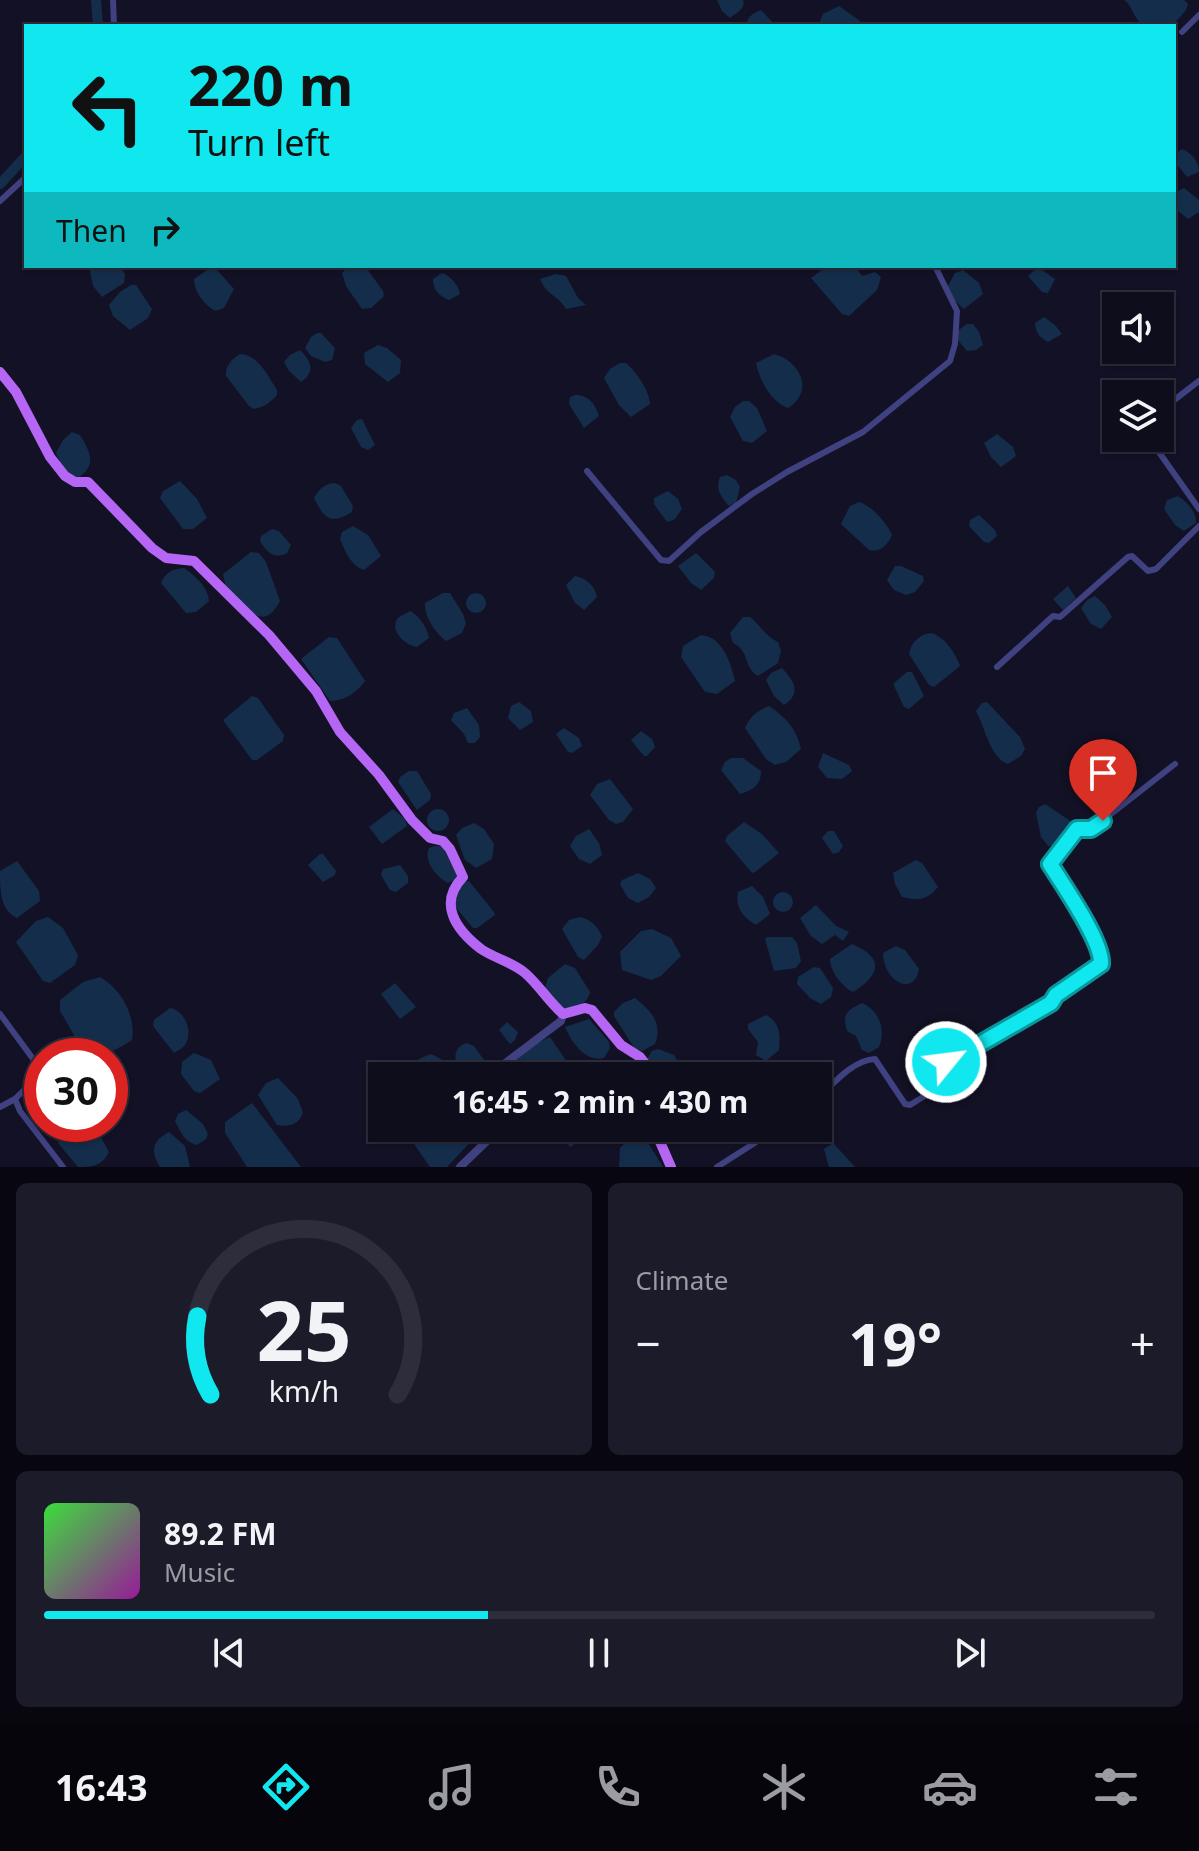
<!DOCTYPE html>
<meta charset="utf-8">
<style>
:root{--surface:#0e0d1c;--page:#1c1b29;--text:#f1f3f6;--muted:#9b9ca3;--line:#2e2d3b;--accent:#11e7ee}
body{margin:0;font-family:"Noto Sans",sans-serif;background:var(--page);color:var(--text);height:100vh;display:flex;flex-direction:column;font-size:30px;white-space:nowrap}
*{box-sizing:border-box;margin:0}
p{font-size:26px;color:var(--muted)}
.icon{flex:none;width:44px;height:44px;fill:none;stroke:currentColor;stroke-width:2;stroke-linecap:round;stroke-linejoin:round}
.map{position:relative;height:1167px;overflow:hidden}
.sheet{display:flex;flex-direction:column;gap:16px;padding:16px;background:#08070f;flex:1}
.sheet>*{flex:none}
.guide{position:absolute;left:24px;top:24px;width:1152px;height:244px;border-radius:0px;box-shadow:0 2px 6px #0004,0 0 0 2px var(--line);background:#11e7ee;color:#111;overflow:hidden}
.controls{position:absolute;left:1102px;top:292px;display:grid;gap:16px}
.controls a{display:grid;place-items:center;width:72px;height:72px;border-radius:0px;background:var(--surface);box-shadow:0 2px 6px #0004,0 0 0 2px var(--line);font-size:40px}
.speed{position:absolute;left:24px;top:1038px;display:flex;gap:16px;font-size:40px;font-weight:700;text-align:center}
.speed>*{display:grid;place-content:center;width:104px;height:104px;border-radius:50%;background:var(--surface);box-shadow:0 2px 6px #0004,0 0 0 2px var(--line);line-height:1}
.speed .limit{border:12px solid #d22;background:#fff;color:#111}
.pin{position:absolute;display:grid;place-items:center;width:68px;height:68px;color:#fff;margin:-82px -34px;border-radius:50% 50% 50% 0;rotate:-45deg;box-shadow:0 0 8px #0007}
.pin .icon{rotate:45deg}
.me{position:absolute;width:88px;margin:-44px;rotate:61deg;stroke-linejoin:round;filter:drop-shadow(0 0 6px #0008)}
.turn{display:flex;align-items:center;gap:28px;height:168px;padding:0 32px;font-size:36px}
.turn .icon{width:104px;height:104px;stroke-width:2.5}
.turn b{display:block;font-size:56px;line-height:68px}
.then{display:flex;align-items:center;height:76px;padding:0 32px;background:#0003;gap:16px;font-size:30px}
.big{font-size:60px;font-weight:700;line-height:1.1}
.sheet .tile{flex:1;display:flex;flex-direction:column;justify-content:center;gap:12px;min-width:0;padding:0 28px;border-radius:12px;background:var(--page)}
.sheet .dial{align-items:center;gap:0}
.dial svg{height:208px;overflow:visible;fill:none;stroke:var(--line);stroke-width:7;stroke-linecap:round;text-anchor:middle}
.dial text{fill:var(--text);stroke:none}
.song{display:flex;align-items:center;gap:24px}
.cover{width:96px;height:96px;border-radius:12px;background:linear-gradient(135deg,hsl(120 70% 55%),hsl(300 70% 35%))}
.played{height:8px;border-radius:4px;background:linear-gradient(90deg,var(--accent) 40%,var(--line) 40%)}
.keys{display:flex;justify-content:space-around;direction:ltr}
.heat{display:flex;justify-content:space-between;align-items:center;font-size:44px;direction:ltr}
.sheet .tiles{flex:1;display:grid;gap:16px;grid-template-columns:1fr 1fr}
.tile:last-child{grid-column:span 2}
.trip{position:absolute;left:368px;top:1062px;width:464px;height:80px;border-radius:0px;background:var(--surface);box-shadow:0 2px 6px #0004,0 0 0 2px var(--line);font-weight:700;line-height:80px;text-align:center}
.tab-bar{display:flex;height:128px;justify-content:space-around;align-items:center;background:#06050b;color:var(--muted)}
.tab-bar .icon{width:56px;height:56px}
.tab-bar .on{color:var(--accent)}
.tab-bar b{font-size:36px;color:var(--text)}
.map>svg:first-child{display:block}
.water{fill:#142d4b}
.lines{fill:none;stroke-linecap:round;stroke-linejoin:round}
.river{stroke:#142d4b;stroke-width:10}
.minor{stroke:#3f4180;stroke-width:6}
.tertiary{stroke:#3f4180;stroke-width:8}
.primary{stroke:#b566f4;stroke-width:10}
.route-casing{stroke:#0b969b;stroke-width:20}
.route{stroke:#11e7ee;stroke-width:14}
</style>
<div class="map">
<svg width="1199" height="1167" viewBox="0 0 1199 1167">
<rect width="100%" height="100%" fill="#131125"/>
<g class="water">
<path d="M 717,0 L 743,0 C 746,9 736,13 730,18 L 722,11 Z"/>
<path d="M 1124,0 L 1184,0 L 1188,4 L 1186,10 L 1172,26 C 1158,26 1143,30 1135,16 C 1131,9 1131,5 1124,0 Z"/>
<polygon points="839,6 860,21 861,26 818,26 823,14"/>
<path d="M 761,10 L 776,26 L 746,26 C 747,17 753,13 761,10 Z"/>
<path d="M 1182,149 C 1192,153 1199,162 1199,172 L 1187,177 L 1174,161 L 1178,152 Z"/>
<polygon points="1184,188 1199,200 1199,212 1188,219 1174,208 1174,193"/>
<polygon points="89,266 120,266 125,274 124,283 102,297 93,286"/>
<polygon points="349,266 365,266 383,291 384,296 371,308 362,309 346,286 342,273"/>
<polygon points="827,266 855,266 862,276 875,272 881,277 877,290 849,316 842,314 811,278"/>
<polygon points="1038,267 1055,279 1048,293 1042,292 1028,276"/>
<path d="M 210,268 L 217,270 L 234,289 L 224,308 L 215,311 C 204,304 194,292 194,279 Z"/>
<polygon points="963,270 979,283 983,294 964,309 954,300 947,288 955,273"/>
<path d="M 442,273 C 450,275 459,286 460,294 L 449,300 C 439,296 433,290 433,279 Z"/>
<path d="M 556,274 L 566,276 L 578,298 L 586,305 L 566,309 C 558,295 546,295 540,279 Z"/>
<polygon points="131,285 136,285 152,309 148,318 130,330 113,316 109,305 120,292"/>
<path d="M 1044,317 L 1055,325 L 1062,334 L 1048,342 C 1039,337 1036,333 1035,323 Z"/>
<polygon points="967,324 973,324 979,332 983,345 976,350 967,351 957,339 956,332"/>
<polygon points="317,333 321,333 335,348 332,360 325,362 311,356 305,348 311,337"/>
<polygon points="378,345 387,348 401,360 400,373 388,382 365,364 364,353"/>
<path d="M 300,350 C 311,361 316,372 301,382 L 289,371 L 284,362 L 290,355 Z"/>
<path d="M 241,354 C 259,356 268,376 277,390 L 277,395 C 271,402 264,407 254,409 L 249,406 L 226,376 C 225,366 232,358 241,354 Z"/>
<path d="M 774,354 C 800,361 815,391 788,408 C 771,402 760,381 756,363 Z"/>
<path d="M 620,363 L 626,363 C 637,373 649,390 650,404 L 631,417 L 619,405 L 604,378 L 610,369 Z"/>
<path d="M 575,395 C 589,395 595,404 599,416 L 584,428 L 569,404 L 570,397 Z"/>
<polygon points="743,401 749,401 757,408 767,431 752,443 743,441 730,417 735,407"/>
<polygon points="362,419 375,445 368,450 361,447 351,428 357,420"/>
<path d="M 72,432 L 80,435 C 90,451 97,465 79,477 L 71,476 L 62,467 L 56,453 L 63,440 Z"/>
<polygon points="997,434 1013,447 1016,456 1001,467 991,457 984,443"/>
<path d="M 727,475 L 736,480 L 740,487 L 736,503 L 729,506 C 721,496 715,489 720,477 Z"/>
<polygon points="180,481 197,499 207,518 193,529 183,529 160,498 163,491"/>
<path d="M 335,483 L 341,486 L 353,506 L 352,512 C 331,525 324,519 314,498 C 319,489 324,484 335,483 Z"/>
<polygon points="668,491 678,499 682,509 674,520 667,522 654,504 654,498"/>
<path d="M 1178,496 C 1187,502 1197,512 1196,523 L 1184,531 L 1175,525 L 1164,509 L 1167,500 Z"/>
<path d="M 859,502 C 872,506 886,522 892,535 C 888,544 881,553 869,550 L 841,524 L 850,506 Z"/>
<polygon points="979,515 995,530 997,536 989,543 984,542 969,526 970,520"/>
<path d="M 353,526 L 368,535 L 381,556 L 364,570 C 351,566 345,551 340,539 L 342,532 Z"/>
<path d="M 272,529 L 279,531 L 291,545 L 287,553 C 274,560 267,552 260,541 L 261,536 Z"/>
<path d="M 251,552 L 259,553 L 266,562 L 280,601 C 262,635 245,606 226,588 L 223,574 Z"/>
<polygon points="696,553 715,572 714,578 701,590 691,583 678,566"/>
<polygon points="895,566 901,566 923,576 924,581 915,592 906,595 894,590 887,580"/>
<path d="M 184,568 C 195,576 208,587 209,601 L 196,612 L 186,613 L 161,583 C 166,572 172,569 184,568 Z"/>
<path d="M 575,576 C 586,578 595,586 597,597 L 584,610 L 575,603 L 566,585 Z"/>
<polygon points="1068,586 1076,598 1063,610 1053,599"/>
<path d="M 443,593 L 450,593 L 463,614 L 466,623 L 462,633 L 446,641 C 435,633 424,616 425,603 Z"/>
<circle cx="476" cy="603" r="10"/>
<polygon points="1095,596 1105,605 1112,617 1101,629 1091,624 1081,608 1087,600"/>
<path d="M 410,611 C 419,615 428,629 429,638 L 417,647 C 407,646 388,631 398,618 C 401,615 406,614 410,611 Z"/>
<path d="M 743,617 L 750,617 C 760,625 766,637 778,642 L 781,651 L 778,663 L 758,676 C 743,667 750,651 733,643 L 730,633 Z"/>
<path d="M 931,633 C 944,636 956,654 960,666 L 934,687 L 929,685 L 909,654 C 911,642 920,634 931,633 Z"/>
<path d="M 701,635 C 723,637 730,662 735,681 L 717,694 L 705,692 L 681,657 L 683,646 Z"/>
<path d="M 329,637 L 337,638 L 365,681 C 357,693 344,701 330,701 L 301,659 Z"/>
<path d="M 782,668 C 794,681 802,693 784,705 L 774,696 L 766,680 L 771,673 Z"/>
<polygon points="907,672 912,672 924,696 909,709 904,707 894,686 894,683"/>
<polygon points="252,696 258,698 284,735 283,741 257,760 252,760 223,720"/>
<polygon points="519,702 531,711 533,722 520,730 508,718 511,706"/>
<path d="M 987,702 L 1020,737 L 1025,749 L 1021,756 L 1008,764 C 990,758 985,727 976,711 L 982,703 Z"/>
<path d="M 769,706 C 786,717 797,730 801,749 L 786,762 L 775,765 L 766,759 L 745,728 C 750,716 757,711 769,706 Z"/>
<polygon points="467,708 479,725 480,737 475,743 468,743 464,734 451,720 454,713"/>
<polygon points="564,728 579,738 582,746 572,753 568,752 556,734"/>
<polygon points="641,731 652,739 655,747 647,756 644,756 631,740"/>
<polygon points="823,753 849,765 852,771 842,779 827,778 818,767"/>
<path d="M 731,758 L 743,758 L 761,771 C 761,785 753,790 740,794 L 721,770 L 725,762 Z"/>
<polygon points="409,771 417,771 431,794 430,800 417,810 398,782 400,777"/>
<polygon points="610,779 633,809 623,822 616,824 609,820 590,795 597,784"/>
<path d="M 1045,804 L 1072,822 C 1071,836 1065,849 1048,846 L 1041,837 L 1036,813 L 1039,807 Z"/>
<circle cx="438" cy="820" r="11"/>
<polygon points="393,809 405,819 407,826 382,844 369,827"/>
<polygon points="744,822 762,834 779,853 755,872 752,873 725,841 727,836"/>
<polygon points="474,823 484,829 494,844 492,859 476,868 465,860 456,835 462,828"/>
<polygon points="589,829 599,843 602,855 590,864 579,859 570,846 576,836"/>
<polygon points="828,831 834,831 843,846 839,852 833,854 822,838"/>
<path d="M 434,846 L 442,846 L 450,853 L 458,878 L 448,883 C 437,878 423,861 429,848 Z"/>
<polygon points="320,854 323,854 336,871 335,875 323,882 308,865"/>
<path d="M 916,860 L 922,863 L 938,887 C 927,900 919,901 902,897 L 895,884 L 893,873 Z"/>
<path d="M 17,861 L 39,891 L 40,901 L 17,918 C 0,911 0,889 0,871 Z"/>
<polygon points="400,865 408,876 408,883 396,892 390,890 381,875 383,869"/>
<polygon points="638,873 650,879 656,888 649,897 638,903 628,898 620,884 622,880"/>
<polygon points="469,881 494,912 495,915 477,928 473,928 453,904 454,894 465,882"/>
<path d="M 752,886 L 763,897 L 770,914 L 756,925 C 743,917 735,908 738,892 Z"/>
<circle cx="783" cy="902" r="10"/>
<polygon points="816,905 836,926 849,932 843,941 835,935 822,944 811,936 800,918"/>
<polygon points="48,917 63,928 78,955 75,965 50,983 43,981 16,942 36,921"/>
<path d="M 580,917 C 591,920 598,926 602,937 L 598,945 L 584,960 L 578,957 L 562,929 L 569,920 Z"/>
<polygon points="652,929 671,938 681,956 661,976 651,980 622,970 620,952 641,931"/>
<polygon points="767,937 792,937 797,943 801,961 796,968 774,971 765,939"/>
<path d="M 852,944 C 886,958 879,976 853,992 C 842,987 830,971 830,959 Z"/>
<path d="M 896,946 L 905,950 L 919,969 C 914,998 883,981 883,953 Z"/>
<path d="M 565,964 L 575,968 L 590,992 C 587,1005 574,1009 562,1009 L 545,988 L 548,978 Z"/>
<polygon points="814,967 820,968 833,988 831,997 821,1004 810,998 797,984 798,977"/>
<path d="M 100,977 C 121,989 136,1015 132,1040 C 84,1070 86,1053 60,1011 L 60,1000 L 83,982 Z"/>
<polygon points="395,983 416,1007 400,1019 381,994"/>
<path d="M 635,998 C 651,1011 663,1023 655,1044 L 642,1051 L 635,1049 L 614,1016 L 614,1012 L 623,1003 Z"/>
<path d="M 862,1003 C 880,1011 886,1030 879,1047 L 869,1053 L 862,1050 L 856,1036 L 847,1031 C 842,1014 846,1011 862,1003 Z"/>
<path d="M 170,1008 C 184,1010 194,1031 185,1045 C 184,1047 176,1052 174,1053 L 153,1026 L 154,1020 Z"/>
<path d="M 766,1015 C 781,1023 780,1035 779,1050 L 766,1061 L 756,1055 L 758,1042 L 748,1029 L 748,1024 Z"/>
<path d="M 589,1019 L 609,1042 L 610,1048 L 604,1058 C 586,1063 572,1043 565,1027 Z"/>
<polygon points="507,1022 518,1032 515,1040 510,1044 499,1030"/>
<polygon points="550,1037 565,1059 564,1072 557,1076 493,1076 535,1044"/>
<path d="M 467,1043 L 474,1046 L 484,1060 L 481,1072 L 475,1076 L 461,1076 C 455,1064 450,1048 467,1043 Z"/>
<polygon points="658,1049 674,1055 682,1070 674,1076 658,1076 647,1059 652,1051"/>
<polygon points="194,1053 211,1060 220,1079 200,1093 194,1091 181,1074 182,1062"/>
<polygon points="431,1054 441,1059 456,1076 396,1076 421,1058"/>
<polygon points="110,1057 116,1060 127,1073 126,1079 117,1083 110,1076"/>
<path d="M 278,1078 L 298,1099 L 303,1113 C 298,1125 289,1127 277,1125 L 258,1095 L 266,1083 Z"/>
<polygon points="252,1103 301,1167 247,1167 225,1133 225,1122"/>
<path d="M 186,1110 L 203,1124 L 208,1134 L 206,1139 L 197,1145 C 184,1142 181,1132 175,1121 L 178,1114 Z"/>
<path d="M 69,1124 L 94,1125 L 109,1152 C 102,1166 92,1167 78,1167 L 58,1143 L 61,1129 Z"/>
<polygon points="403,1128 478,1128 476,1136 447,1167 430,1167"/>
<polygon points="549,1128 592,1128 592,1129 571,1147 551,1132"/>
<path d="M 169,1132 L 185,1146 L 190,1167 L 160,1167 C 150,1151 152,1141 169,1132 Z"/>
<polygon points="635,1140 647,1141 663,1167 619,1167 620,1148 627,1141"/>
<polygon points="833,1143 855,1167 829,1167 824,1149"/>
</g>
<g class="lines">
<g class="river">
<polyline points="96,0 98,26"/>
<polyline points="0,184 26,156"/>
</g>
<g class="minor">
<polyline points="113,0 114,26"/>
<polyline points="1182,32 1199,15"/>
<polyline points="0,201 26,177"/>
<polyline points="1160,411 1199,381"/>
<polyline points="1149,438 1199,509"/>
<polyline points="587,471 661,560 669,561 701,532 752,494 787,472 863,432 950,361 955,344 957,311 935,266"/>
<polyline points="997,667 1053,616 1060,617 1128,557 1132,556 1148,571 1156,569 1199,526"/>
<polyline points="0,1014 42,1071"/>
<path d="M 818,1098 C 834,1083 853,1060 875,1059 L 905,1104 L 910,1105 L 947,1082 L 949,1074 L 946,1062 L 971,1044 L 978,1045 L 1051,1003 L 1063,990 L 1101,964 C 1102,942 1063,886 1050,864 L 1077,829 L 1091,829 L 1097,825 L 1175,764"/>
<polyline points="15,1099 20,1111 63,1167"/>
<polyline points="0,1107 15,1099 42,1072"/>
<polyline points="717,1167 778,1128"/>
</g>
<g class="tertiary">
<polyline points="488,1076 561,1021 563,1014"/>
<polyline points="460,1167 488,1140 490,1128"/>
</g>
<g class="primary">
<path d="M 0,372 L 16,392 L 50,457 L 65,476 L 75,482 L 88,482 L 152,548 L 166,558 L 194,561 L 269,635 L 316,691 L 340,732 L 379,775 L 412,820 L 430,838 L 443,841 L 450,849 L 463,877 C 438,903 455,929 481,949 C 494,958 512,962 525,973 C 539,985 549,1002 563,1014 L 585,1008 L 592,1010 L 621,1045 L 640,1057 L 655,1076"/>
<polyline points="654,1128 671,1167"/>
</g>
</g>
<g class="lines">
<g class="route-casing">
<path id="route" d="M 946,1062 L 971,1044 L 978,1045 L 1051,1003 L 1056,995 L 1101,964 C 1103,942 1063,885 1050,864 L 1077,829 L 1091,829 L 1103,821"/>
</g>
<use href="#route" class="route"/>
</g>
</svg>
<div class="controls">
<a><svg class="icon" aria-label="sound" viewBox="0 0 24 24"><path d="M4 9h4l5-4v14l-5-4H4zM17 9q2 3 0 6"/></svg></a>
<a><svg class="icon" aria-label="layers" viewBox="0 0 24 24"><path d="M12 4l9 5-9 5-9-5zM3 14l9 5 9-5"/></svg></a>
</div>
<div class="speed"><div class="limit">30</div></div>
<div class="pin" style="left:1103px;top:821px;background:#d93025"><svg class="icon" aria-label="arrive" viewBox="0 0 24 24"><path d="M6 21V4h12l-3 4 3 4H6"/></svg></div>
<svg class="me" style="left:946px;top:1062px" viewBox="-20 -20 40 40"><circle r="17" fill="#11e7ee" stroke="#fff" stroke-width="3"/><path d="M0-11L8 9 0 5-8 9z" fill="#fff"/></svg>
<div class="trip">16:45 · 2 min · 430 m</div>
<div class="guide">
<div class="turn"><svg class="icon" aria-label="left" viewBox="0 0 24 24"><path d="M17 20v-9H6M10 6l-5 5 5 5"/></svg><div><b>220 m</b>Turn left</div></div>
<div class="then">Then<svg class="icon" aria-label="right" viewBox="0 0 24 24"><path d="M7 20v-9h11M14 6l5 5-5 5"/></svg></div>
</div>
</div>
<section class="sheet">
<div class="tiles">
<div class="tile dial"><svg viewBox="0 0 100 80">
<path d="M14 69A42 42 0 1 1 86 69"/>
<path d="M14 69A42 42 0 0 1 9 39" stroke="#11e7ee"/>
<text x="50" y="56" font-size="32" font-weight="700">25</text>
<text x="50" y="72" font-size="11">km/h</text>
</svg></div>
<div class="tile"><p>Climate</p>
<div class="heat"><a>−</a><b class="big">19°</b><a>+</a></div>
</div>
<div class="tile">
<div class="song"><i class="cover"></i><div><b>89.2 FM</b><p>Music</p></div></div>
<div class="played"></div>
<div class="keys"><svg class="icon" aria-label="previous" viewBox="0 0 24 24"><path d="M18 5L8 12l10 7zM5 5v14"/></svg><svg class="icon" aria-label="pause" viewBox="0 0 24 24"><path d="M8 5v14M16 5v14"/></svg><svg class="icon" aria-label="next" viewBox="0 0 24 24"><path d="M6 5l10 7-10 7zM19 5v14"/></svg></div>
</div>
</div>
</section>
<nav class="tab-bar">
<b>16:43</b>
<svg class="icon on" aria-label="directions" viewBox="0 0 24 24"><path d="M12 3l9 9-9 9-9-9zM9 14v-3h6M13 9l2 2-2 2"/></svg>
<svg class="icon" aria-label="music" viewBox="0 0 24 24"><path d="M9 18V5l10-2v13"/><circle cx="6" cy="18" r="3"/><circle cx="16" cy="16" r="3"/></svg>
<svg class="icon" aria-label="phone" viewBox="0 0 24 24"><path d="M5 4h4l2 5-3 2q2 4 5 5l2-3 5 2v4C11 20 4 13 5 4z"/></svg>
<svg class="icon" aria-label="climate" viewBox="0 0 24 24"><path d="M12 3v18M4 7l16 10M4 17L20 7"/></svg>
<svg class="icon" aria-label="car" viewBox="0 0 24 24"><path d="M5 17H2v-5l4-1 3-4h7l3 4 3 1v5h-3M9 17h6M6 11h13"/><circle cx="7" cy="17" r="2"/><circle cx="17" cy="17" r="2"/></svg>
<svg class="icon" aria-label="filters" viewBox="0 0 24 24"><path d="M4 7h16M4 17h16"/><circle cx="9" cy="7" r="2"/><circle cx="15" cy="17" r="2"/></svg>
</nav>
